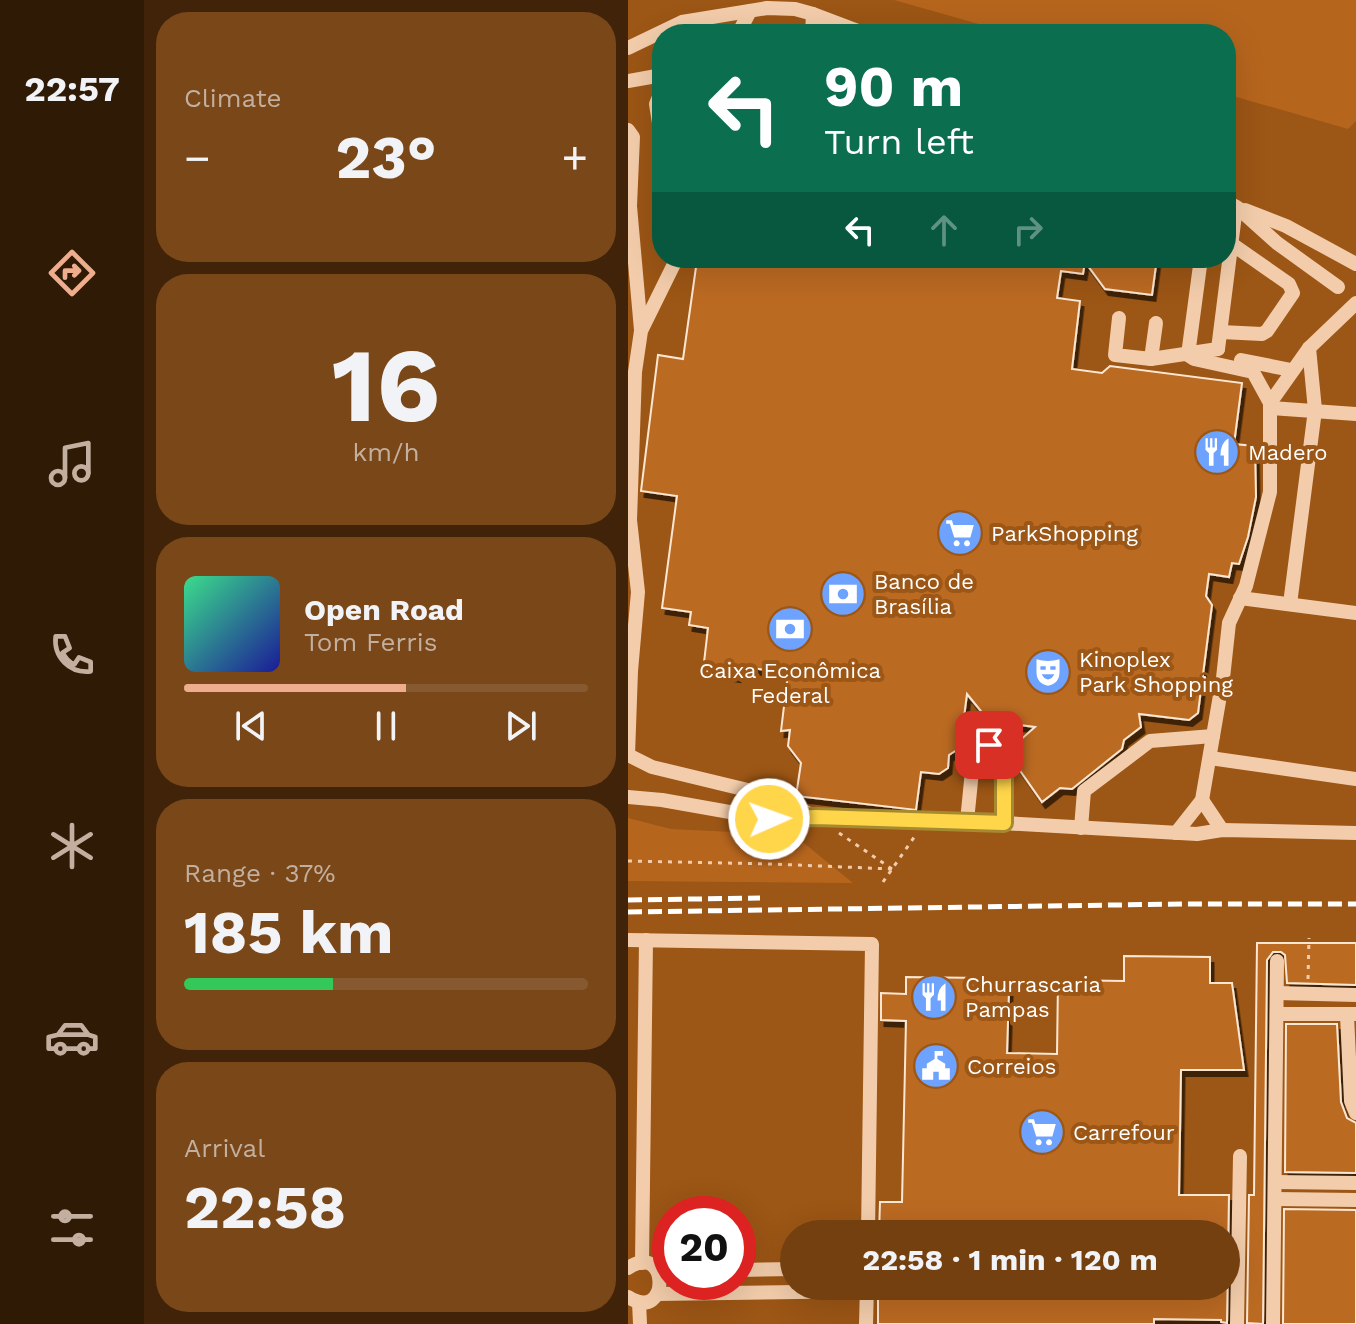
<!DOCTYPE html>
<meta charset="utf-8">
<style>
:root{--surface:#754010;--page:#7a4719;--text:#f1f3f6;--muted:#c2af9f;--line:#865930;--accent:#eead8d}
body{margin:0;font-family:"Work Sans",sans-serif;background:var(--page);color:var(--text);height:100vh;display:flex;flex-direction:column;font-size:30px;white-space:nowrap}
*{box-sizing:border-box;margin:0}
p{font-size:26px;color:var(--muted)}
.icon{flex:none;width:44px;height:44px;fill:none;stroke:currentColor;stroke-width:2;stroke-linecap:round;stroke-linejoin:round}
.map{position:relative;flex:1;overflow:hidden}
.panel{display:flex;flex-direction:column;gap:12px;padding:12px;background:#402309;width:484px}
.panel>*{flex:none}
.top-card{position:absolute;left:24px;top:24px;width:584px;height:244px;border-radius:32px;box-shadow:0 8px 32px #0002;background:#0b6e4f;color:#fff;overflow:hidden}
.speed{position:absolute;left:24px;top:1196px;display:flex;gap:16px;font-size:40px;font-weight:700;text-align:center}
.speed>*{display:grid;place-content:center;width:104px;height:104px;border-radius:50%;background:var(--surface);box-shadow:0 8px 32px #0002;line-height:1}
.speed .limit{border:12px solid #d22;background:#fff;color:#111}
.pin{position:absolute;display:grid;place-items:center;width:68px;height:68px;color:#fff;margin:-34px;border-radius:16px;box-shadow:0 4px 12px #0006}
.me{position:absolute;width:88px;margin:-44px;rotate:88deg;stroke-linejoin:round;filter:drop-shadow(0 0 6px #0008)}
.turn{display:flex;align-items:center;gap:28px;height:168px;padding:0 40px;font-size:36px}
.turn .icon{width:104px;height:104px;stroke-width:2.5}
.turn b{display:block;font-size:56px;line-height:68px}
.lanes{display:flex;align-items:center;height:76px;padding:0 40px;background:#0003;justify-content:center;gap:40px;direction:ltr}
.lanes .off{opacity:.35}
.big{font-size:60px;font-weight:700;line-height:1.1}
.panel .widget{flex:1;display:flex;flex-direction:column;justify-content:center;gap:12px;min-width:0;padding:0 28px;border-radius:32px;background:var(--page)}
.panel .dial{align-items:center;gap:0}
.dial b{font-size:104px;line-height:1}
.song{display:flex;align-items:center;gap:24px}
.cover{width:96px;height:96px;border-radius:12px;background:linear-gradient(135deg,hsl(150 70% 55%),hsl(240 70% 35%))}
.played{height:8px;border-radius:4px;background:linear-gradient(90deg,var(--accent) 55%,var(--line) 55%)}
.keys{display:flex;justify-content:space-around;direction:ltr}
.heat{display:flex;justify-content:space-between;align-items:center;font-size:44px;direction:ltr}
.charge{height:12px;border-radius:6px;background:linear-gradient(90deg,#34c759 37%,var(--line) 0)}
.trip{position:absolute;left:152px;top:1220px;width:460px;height:80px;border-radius:40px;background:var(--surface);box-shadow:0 8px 32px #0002;font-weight:700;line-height:80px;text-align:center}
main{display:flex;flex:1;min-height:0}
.dock{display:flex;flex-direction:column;width:144px;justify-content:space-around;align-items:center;background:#2f1a06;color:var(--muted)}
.dock .icon{width:56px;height:56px}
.dock .active{color:var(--accent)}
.dock b{font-size:36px;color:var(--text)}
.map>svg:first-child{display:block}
.green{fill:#b6651d}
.building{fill:#bb6b23;stroke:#fde7d3;stroke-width:2;filter:url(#shadow)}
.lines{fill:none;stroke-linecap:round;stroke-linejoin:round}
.path{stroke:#f3cdab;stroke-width:3;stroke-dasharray:4 6;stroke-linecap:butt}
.minor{stroke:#f3cdab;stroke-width:14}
.rail{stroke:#fff;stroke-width:5;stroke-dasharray:14 6;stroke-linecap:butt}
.path-bridge{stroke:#f3cdab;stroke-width:3;stroke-dasharray:4 6;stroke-linecap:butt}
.route-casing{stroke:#a68a30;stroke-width:20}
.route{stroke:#ffd54a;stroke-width:14}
.labels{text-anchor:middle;stroke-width:8;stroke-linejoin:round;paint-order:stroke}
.poi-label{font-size:22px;fill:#fff;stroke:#9c5615;text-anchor:start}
</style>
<main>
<nav class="dock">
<b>22:57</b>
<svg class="icon active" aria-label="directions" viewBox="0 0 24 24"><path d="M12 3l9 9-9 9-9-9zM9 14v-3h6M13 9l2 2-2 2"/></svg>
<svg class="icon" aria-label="music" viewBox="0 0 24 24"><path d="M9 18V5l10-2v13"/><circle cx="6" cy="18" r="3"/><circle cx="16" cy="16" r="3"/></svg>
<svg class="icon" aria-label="phone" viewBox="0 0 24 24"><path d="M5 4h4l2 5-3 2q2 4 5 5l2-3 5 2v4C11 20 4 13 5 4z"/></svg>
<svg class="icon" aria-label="climate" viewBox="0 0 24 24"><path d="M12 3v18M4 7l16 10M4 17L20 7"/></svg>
<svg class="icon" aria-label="car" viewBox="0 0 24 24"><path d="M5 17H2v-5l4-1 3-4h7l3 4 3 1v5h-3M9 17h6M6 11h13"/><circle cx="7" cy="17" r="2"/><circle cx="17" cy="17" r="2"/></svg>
<svg class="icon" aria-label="filters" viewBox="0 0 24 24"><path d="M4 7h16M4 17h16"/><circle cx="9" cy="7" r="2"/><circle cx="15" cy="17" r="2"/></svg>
</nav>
<section class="panel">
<div class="widget"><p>Climate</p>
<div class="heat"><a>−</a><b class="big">23°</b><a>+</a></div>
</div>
<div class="widget dial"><b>16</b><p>km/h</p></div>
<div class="widget">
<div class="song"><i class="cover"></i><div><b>Open Road</b><p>Tom Ferris</p></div></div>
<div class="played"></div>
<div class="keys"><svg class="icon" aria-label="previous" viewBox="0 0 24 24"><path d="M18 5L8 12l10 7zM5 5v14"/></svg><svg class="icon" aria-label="pause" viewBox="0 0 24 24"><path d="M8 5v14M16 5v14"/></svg><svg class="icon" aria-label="next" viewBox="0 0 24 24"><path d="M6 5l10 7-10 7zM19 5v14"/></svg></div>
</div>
<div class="widget"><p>Range · 37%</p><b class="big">185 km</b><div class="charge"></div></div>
<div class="widget"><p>Arrival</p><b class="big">22:58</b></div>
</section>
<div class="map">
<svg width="728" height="1324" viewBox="0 0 728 1324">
<defs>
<filter id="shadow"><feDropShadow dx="3.5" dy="6" stdDeviation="0" flood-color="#0009"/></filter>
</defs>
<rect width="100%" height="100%" fill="#9c5615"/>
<g class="green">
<polygon points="266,0 728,0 728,121 720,129 598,94 598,34 386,34"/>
<polygon points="0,818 43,829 166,835 225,883 0,881"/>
</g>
<g class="building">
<polygon points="113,258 529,258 524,295 477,289 457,262 455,274 433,271 429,298 452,301 444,369 474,373 482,366 614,383 606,444 627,446 628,497 620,537 611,564 604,563 601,577 581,574 578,596 584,605 570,713 561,720 511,714 513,727 496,740 494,749 444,789 432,788 414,802 386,762 381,750 407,727 361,721 339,694 332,748 321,755 320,768 311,774 293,772 288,810 168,796 173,763 160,746 162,730 153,731 160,673 110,666 109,676 75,671 80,628 61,625 63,612 34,608 49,496 13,491 30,355 55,359 69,260 112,266"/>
<polygon points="629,943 728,943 728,985 659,983 657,955 653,952 645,952 639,960 635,1324 619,1323 621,1195 626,1195"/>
<polygon points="496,956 582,957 582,983 604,983 616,1070 553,1070 551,1195 601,1195 599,1323 593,1322 593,1320 526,1319 526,1324 250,1324 250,1286 598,1286 598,1234 251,1234 252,1202 274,1202 278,1021 253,1020 253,993 278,994 278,977 355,978 355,981 362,981 362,991 381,991 379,1053 429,1054 430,980 496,981"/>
<polygon points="658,1024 709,1024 713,1102 719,1118 728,1123 728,1173 657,1172"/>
<polygon points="656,1209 728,1210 728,1324 655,1324"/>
</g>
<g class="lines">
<g class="path">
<polyline points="211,833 264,869"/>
<polyline points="144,835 144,864"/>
<polyline points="0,861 144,864 264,869"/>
<polyline points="255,882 287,836"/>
<polyline points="680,979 681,938"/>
</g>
<g class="minor">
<polyline points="110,34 122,11"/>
<polyline points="184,34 185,14"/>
<polyline points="0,48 54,22 139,8 167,9 185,14 238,34"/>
<polyline points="0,81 34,75"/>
<polyline points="34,90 28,104 34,142"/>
<polyline points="0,130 5,137 2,206 13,330"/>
<polyline points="598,201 610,208 649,243 710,287"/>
<polyline points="617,210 658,226 728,264"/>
<polyline points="491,318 487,355 523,359 590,349"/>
<polyline points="593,332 634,334 639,331 665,293 661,284 598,240"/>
<polyline points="590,349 608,207"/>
<polyline points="560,355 566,359 625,372 642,403"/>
<polyline points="560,355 573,258"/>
<polyline points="523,359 528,323"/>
<polyline points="613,360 663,370"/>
<polyline points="643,408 728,414"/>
<polyline points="612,598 728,613"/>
<polyline points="662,604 687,410 681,348"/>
<polyline points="0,755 3,671 10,592 2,520 7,372 13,331 49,258"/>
<polyline points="0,755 24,767 144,796 184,815"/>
<polyline points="582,758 728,779"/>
<polyline points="0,797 34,800 141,819 188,817 339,821 569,834 594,830 728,833"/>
<polyline points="574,800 594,830"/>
<path d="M 339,821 L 346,751 C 353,744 359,744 368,747 L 376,762 L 376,823"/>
<polyline points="453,828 456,791 522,741 585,736"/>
<polyline points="548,833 574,800 595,678 601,623 618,586 642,492 642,403 681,348 728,303"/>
<polyline points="0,940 244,944 240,1234"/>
<polyline points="649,993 728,995"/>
<polyline points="649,1014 728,1014"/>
<polyline points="719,1015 723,1101 728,1113"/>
<polyline points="647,1182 728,1183"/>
<polyline points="647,1199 728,1200"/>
<polyline points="14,1263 18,940"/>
<path d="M 0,1268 C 41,1240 43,1324 0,1297"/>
<polyline points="110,1270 166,1269"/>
<polyline points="29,1294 239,1291"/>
<polyline points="11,1302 12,1324"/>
<polyline points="238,1324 239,1286"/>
<polyline points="609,1324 612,1156"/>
<polyline points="645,1324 649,961"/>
</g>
<g class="rail">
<polyline points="0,900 132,898"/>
<polyline points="0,912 556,904 728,904"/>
</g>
<polyline class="path-bridge" points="144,834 148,792"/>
</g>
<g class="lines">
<g class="route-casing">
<polyline id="route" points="141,819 188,817 376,823 376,762 368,747 361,745"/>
</g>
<use href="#route" class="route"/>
</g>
<defs>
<g id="restaurant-disc" transform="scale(2.3)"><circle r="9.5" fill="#6da3ff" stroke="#9c5615"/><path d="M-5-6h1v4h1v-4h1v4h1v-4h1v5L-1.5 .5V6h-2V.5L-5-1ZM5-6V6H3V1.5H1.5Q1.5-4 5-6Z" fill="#fff"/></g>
<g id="supermarket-disc" transform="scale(2.3)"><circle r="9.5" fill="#6da3ff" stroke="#9c5615"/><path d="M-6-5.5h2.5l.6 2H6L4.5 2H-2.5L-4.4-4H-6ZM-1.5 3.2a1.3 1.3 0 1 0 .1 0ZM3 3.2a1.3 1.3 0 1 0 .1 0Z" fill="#fff"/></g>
<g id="bank-disc" transform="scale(2.3)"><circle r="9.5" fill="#6da3ff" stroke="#9c5615"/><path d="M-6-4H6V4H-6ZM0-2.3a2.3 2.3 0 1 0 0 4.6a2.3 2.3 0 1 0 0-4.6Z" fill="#fff"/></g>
<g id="theatre-disc" transform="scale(2.3)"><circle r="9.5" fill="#6da3ff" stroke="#9c5615"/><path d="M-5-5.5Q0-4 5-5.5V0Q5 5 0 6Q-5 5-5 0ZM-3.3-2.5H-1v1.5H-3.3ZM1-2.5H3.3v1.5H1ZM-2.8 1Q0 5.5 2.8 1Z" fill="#fff"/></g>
<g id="civic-disc" transform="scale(2.3)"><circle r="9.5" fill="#6da3ff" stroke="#9c5615"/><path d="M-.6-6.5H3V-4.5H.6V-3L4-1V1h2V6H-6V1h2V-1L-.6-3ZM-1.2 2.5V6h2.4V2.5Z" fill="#fff"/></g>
</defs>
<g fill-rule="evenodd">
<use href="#restaurant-disc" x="589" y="452"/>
<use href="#supermarket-disc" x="332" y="533"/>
<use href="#bank-disc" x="215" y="594"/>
<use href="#bank-disc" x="162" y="629"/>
<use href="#theatre-disc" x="420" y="672"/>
<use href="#restaurant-disc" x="306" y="997"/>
<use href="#civic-disc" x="308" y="1066"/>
<use href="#supermarket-disc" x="414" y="1132"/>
</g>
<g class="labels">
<g class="poi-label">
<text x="620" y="460">Madero</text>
<text x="363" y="541">ParkShopping</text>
<text x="246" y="589">Banco de<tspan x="246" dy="25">Brasília</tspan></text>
<text x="451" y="667">Kinoplex<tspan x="451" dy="25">Park Shopping</tspan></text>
<text x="162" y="678" text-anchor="middle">Caixa Econômica<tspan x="162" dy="25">Federal</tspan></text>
<text x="337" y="992">Churrascaria<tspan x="337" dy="25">Pampas</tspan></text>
<text x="339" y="1074">Correios</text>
<text x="445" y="1140">Carrefour</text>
</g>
</g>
</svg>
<div class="speed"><div class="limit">20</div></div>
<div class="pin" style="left:361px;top:745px;background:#d93025"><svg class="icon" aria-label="arrive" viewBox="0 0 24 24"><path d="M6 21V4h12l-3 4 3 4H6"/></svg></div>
<svg class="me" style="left:141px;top:819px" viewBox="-20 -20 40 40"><circle r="17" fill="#ffd54a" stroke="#fff" stroke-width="3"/><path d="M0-11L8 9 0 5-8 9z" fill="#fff"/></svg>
<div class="trip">22:58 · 1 min · 120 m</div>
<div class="top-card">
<div class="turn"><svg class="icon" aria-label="left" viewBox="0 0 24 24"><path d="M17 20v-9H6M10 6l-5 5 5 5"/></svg><div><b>90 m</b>Turn left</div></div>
<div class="lanes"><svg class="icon" aria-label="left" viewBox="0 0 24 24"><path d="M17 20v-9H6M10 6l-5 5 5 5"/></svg><svg class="icon off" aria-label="ahead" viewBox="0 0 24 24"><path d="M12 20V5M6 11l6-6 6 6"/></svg><svg class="icon off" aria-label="right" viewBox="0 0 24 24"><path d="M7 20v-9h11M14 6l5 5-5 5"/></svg></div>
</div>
</div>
</main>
